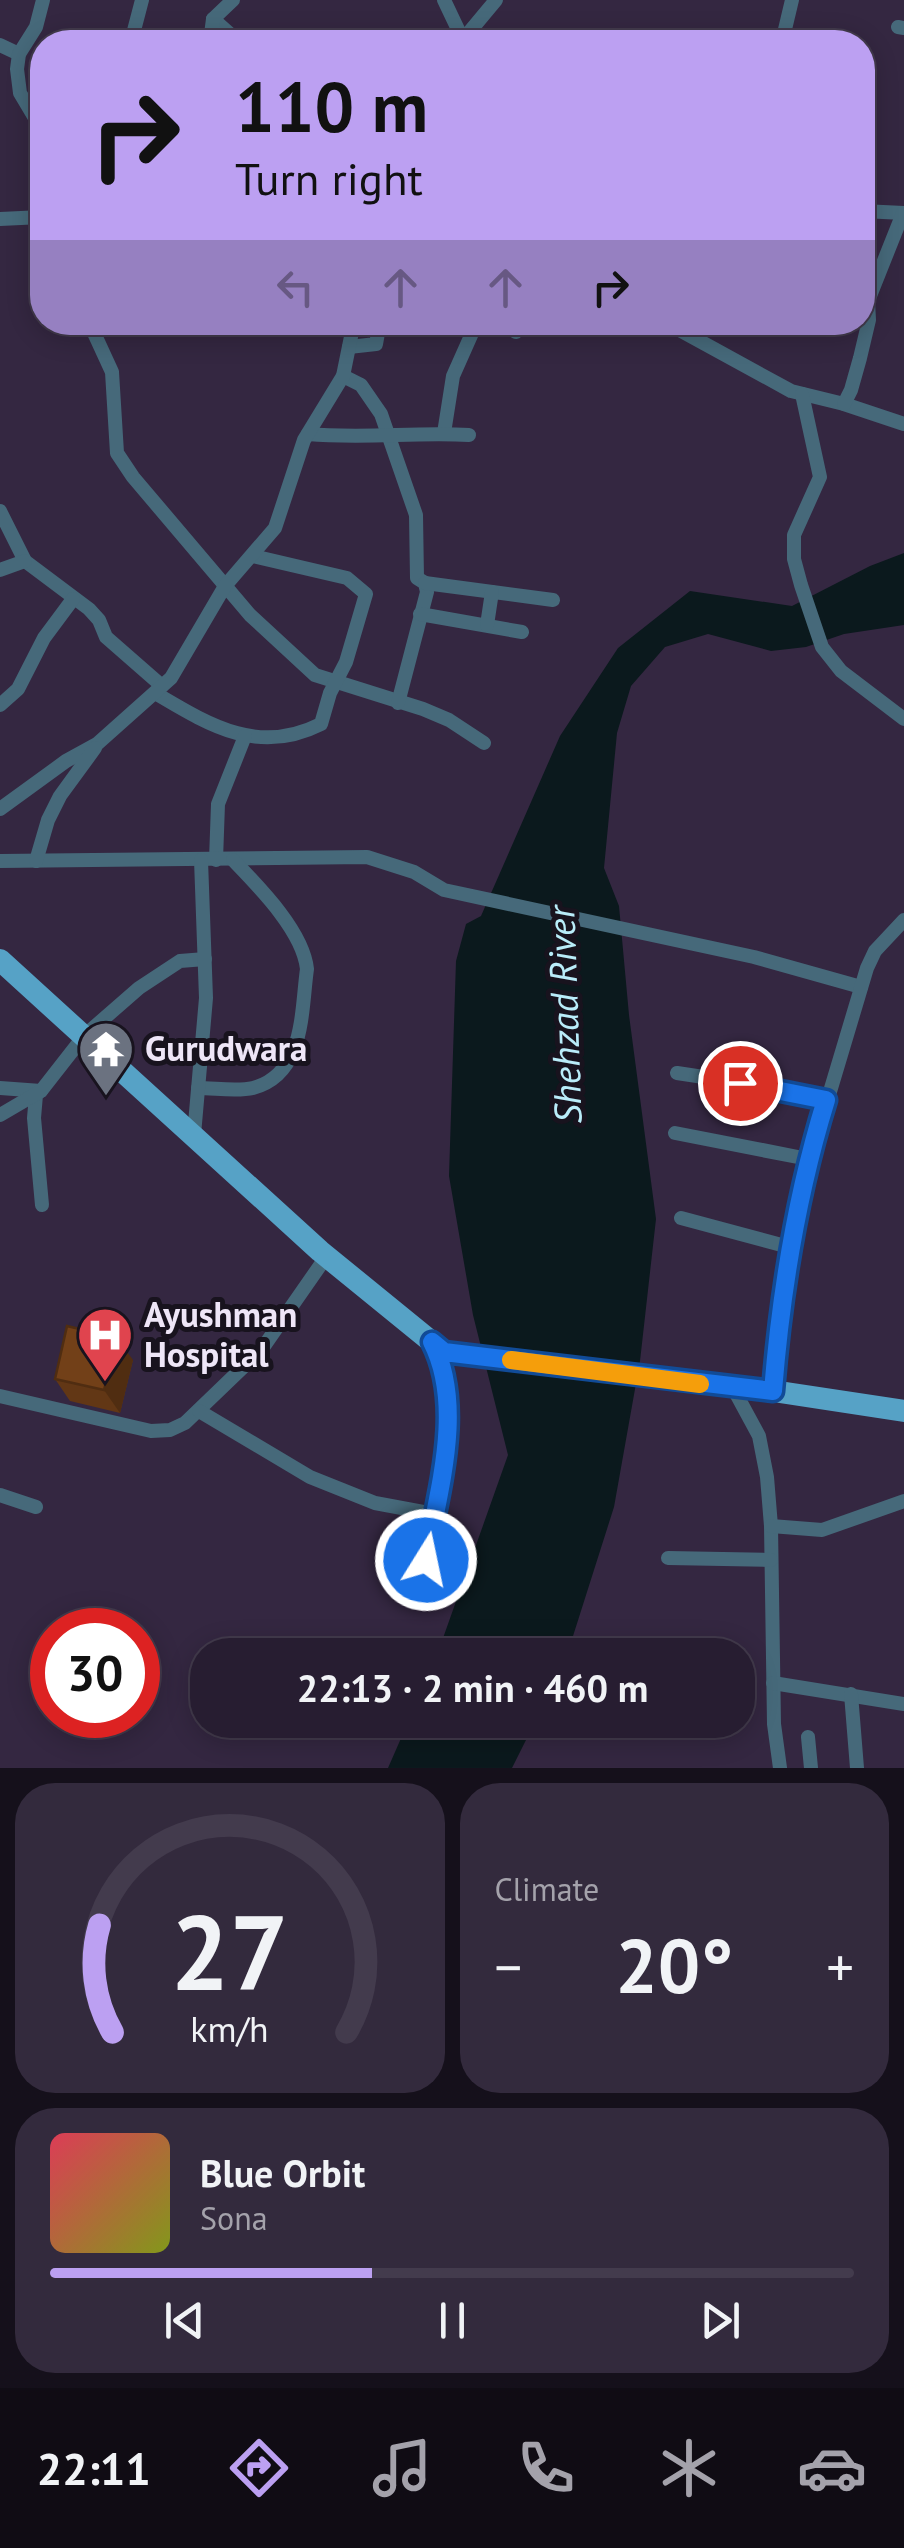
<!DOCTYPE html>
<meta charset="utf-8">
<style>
:root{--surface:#271d31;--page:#332a3d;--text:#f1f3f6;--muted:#a4a2ab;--line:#433b4d;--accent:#bca0f2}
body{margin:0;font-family:"PT Sans",sans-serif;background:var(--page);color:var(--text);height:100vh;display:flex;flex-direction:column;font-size:38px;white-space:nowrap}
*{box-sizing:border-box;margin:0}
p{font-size:32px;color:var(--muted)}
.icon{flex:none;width:55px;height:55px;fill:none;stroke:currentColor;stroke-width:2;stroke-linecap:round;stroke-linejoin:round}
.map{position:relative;height:1768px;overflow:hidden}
.panel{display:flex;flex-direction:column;gap:15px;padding:15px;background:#15101b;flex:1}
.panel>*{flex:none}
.hud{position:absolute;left:30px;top:30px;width:845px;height:305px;border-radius:40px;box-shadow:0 5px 25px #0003,0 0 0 2px var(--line);background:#bca0f2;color:#111;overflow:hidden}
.speed{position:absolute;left:30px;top:1608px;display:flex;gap:20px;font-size:50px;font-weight:700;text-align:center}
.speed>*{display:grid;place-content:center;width:130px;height:130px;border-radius:50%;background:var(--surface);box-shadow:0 5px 25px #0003,0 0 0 2px var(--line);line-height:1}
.speed .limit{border:15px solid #d22;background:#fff;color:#111}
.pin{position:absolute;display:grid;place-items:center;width:85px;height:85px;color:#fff;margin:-42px;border:5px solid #fff;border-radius:50%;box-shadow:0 2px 10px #0007}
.me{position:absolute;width:110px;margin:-55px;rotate:10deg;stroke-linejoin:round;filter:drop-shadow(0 0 8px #0008)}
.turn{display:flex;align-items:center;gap:35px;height:210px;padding:0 40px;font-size:45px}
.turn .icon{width:130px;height:130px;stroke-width:2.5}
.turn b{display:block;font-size:70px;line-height:85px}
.lanes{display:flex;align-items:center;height:95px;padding:0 40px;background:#0003;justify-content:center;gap:50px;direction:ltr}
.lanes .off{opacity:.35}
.big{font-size:75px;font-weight:800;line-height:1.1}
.panel .card{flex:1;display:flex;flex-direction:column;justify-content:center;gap:15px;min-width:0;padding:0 35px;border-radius:40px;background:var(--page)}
.panel .dial{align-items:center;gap:0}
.dial svg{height:260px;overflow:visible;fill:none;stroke:var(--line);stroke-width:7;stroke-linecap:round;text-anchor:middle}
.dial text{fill:var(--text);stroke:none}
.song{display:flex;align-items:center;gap:30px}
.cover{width:120px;height:120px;border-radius:15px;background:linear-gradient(135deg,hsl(350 70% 55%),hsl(70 70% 35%))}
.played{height:10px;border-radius:5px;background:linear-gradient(90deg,var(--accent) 40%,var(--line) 40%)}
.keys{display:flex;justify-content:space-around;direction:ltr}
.heat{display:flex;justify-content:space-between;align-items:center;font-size:55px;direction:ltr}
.panel .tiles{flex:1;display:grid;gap:15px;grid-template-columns:1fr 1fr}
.card:last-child{grid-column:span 2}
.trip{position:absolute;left:190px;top:1638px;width:565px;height:100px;border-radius:40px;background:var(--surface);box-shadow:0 5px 25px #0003,0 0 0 2px var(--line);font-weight:800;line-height:100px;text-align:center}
.dock{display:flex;height:160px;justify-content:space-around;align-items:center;background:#100c14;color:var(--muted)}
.dock .icon{width:70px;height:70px}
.dock .selected{color:var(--accent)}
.dock b{font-size:45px;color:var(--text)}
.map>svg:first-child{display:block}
.water{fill:#0b191d}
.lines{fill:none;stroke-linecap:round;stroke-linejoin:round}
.minor{stroke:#46697a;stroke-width:14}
.primary{stroke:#56a2c6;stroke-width:22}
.wall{fill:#623715}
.shaded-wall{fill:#502d11}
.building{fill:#724018;stroke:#502d11;stroke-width:2.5}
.route-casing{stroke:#114b97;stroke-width:25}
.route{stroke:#1a73e8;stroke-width:18}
.slow{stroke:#f59e0b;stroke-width:18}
.labels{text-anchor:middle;stroke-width:10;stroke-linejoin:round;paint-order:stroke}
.poi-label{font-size:35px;font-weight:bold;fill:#eee6f7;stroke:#18131e;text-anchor:start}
.water-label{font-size:38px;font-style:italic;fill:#b9ecf9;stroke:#18131e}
</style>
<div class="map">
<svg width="904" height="1768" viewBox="0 0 904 1768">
<rect width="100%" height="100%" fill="#342741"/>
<g class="water">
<polygon points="904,553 904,625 844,634 806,647 771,651 708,634 665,647 631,686 617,733 604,868 619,906 629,1015 656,1219 640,1361 614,1507 567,1655 437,1655 508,1455 473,1315 449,1176 456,961 466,924 481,916 560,736 618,648 690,591 792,606 870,566"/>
<polygon points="409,1720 536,1720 512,1768 388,1768"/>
</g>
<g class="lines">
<g class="minor">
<polyline points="444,0 463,40"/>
<polyline points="213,19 239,42"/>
<polyline points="898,27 904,28"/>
<polyline points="131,42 142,0"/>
<polyline points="210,42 213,19 233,0"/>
<polyline points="461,42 496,0"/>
<polyline points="782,42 792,0"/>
<polyline points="0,45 19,54"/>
<polyline points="42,130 20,93 17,69 19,54 36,27 43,0"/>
<polyline points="862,211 904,213"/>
<polyline points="0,219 42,217"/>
<polyline points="89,322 112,372 117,453 133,477 250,615 315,675 423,709 449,720 484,743"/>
<polyline points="500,322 516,332"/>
<polyline points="665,322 791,391 844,404 904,424"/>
<polyline points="349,347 376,344 380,322"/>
<polyline points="343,376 361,385 381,414 416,515 417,578 425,583 427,592 398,703"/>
<polyline points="802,394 820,477 794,535 794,559 801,585 822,647 841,671 904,719"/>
<polyline points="844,404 851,390 860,358 869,320 868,301 903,213"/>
<polyline points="444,433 453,376 477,322"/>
<path d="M 308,434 C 362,439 415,432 469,435"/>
<polyline points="0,511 25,561 89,609 99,620 106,637 162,686"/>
<polyline points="0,570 25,561"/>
<polyline points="425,583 553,600"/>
<polyline points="420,614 522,632"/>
<polyline points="487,625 492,592"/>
<path d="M 155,693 C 209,725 258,756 321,724 L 330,693 L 346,662 L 366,594 L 347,578 L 253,556"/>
<polyline points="0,705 18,689 44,638 73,599"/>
<polyline points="0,809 66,761 97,744 171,678 225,586 275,528 304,440 343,376 354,322"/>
<polyline points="216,860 218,804 245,736"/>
<polyline points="0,861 367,857 414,872 444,890 754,957 861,987"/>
<polyline points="36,861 48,820 60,796 95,748"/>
<polyline points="677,1073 763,1086 826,1100"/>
<polyline points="0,1088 41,1091"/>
<path d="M 198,1088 C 215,1088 237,1092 253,1088 C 305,1074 301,1011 307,969 C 303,931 259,887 233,860"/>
<polyline points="36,1095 34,1118 42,1205"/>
<polyline points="0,1115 41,1091 84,1036 139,988 180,961 205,959"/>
<polyline points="675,1133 808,1159"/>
<polyline points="194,1135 206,998 201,860"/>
<polyline points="681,1218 789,1247"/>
<polyline points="733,1388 759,1436 767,1477 771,1526 774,1724 780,1768"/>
<polyline points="773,1391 785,1271 797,1202 867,968 875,951 904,920"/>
<polyline points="0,1396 151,1431 170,1430 185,1423 262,1349 326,1257"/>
<polyline points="199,1411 310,1477 375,1503 434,1514"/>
<polyline points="0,1495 36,1507"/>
<polyline points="771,1526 822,1530 904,1501"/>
<polyline points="668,1558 771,1560"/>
<path d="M 427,1560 C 437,1500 465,1406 436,1350"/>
<polyline points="773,1683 904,1704"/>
<polyline points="851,1694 857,1768"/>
<polyline points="808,1737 811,1768"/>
</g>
<polyline class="primary" points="0,960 320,1251 444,1352 773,1391 904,1411"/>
</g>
<polygon class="wall" points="133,1360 120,1413 70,1401 55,1379"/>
<polygon class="shaded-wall" points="117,1338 133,1360 120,1413 104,1390"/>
<polygon class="building" points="67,1326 117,1338 104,1390 55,1379"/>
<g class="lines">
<g class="route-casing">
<path id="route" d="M 426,1560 C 438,1491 465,1407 432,1342 L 444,1352 L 773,1391 C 781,1291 796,1197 826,1100 L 740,1083"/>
</g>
<use href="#route" class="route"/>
<polyline class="slow" points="511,1360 700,1384"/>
</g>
<defs>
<g id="temple-pin" transform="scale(2.875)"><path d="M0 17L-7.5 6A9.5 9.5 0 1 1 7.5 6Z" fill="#6b7280" stroke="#18131e"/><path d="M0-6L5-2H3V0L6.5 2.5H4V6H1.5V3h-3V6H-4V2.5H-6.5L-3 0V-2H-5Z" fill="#fff"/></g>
<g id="hospital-pin" transform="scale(2.875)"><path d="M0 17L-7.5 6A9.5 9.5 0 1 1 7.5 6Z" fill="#e0444e" stroke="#18131e"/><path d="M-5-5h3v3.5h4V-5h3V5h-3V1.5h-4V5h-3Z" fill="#fff"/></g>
</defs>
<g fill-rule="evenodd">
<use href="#temple-pin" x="106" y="1049"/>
<use href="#hospital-pin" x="105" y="1335"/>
</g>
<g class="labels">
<g class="poi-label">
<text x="145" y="1061">Gurudwara</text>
<text x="144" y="1327">Ayushman<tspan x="144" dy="40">Hospital</tspan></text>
</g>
<g class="water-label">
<text transform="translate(565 1015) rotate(-92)" y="13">Shehzad River</text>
</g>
</g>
</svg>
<div class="speed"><div class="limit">30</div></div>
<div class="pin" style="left:740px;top:1083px;background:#d93025"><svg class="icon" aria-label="arrive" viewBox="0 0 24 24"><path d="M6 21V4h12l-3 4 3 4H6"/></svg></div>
<svg class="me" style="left:426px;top:1560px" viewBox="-20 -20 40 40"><circle r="17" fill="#1a73e8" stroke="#fff" stroke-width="3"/><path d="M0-11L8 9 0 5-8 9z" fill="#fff"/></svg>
<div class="trip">22:13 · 2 min · 460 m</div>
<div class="hud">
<div class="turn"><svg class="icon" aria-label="right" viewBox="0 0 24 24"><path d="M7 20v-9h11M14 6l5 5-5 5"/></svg><div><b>110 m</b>Turn right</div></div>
<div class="lanes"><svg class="icon off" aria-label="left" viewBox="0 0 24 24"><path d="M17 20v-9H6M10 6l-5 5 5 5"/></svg><svg class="icon off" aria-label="ahead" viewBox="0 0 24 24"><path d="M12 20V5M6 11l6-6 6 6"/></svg><svg class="icon off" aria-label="ahead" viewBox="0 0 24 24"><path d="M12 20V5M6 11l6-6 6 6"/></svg><svg class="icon" aria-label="right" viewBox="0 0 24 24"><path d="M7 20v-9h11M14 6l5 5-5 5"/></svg></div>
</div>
</div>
<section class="panel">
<div class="tiles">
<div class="card dial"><svg viewBox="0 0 100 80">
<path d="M14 69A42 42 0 1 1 86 69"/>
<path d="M14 69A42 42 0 0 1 10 36" stroke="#bca0f2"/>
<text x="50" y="56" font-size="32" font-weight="700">27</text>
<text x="50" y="72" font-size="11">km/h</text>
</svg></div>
<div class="card"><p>Climate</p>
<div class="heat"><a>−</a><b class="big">20°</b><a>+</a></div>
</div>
<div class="card">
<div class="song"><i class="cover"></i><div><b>Blue Orbit</b><p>Sona</p></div></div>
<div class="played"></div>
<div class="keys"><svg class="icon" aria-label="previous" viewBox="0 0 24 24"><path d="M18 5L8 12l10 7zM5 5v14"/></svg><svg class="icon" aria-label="pause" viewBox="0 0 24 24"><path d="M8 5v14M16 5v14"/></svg><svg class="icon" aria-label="next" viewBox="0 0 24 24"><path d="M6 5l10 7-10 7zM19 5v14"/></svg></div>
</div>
</div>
</section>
<nav class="dock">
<b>22:11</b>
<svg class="icon selected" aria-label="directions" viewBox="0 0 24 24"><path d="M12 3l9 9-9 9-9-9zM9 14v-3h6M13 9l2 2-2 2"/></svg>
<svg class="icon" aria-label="music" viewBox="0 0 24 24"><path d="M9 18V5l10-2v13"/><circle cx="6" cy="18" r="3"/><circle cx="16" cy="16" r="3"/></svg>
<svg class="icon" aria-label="phone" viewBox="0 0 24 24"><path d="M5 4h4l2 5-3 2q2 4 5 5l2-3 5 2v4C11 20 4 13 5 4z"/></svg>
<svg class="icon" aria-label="climate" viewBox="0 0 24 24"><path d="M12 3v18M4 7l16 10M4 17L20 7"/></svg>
<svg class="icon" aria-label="car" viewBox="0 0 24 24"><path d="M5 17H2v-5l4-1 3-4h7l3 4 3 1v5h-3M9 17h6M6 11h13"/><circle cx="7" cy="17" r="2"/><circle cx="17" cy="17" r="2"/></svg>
</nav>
